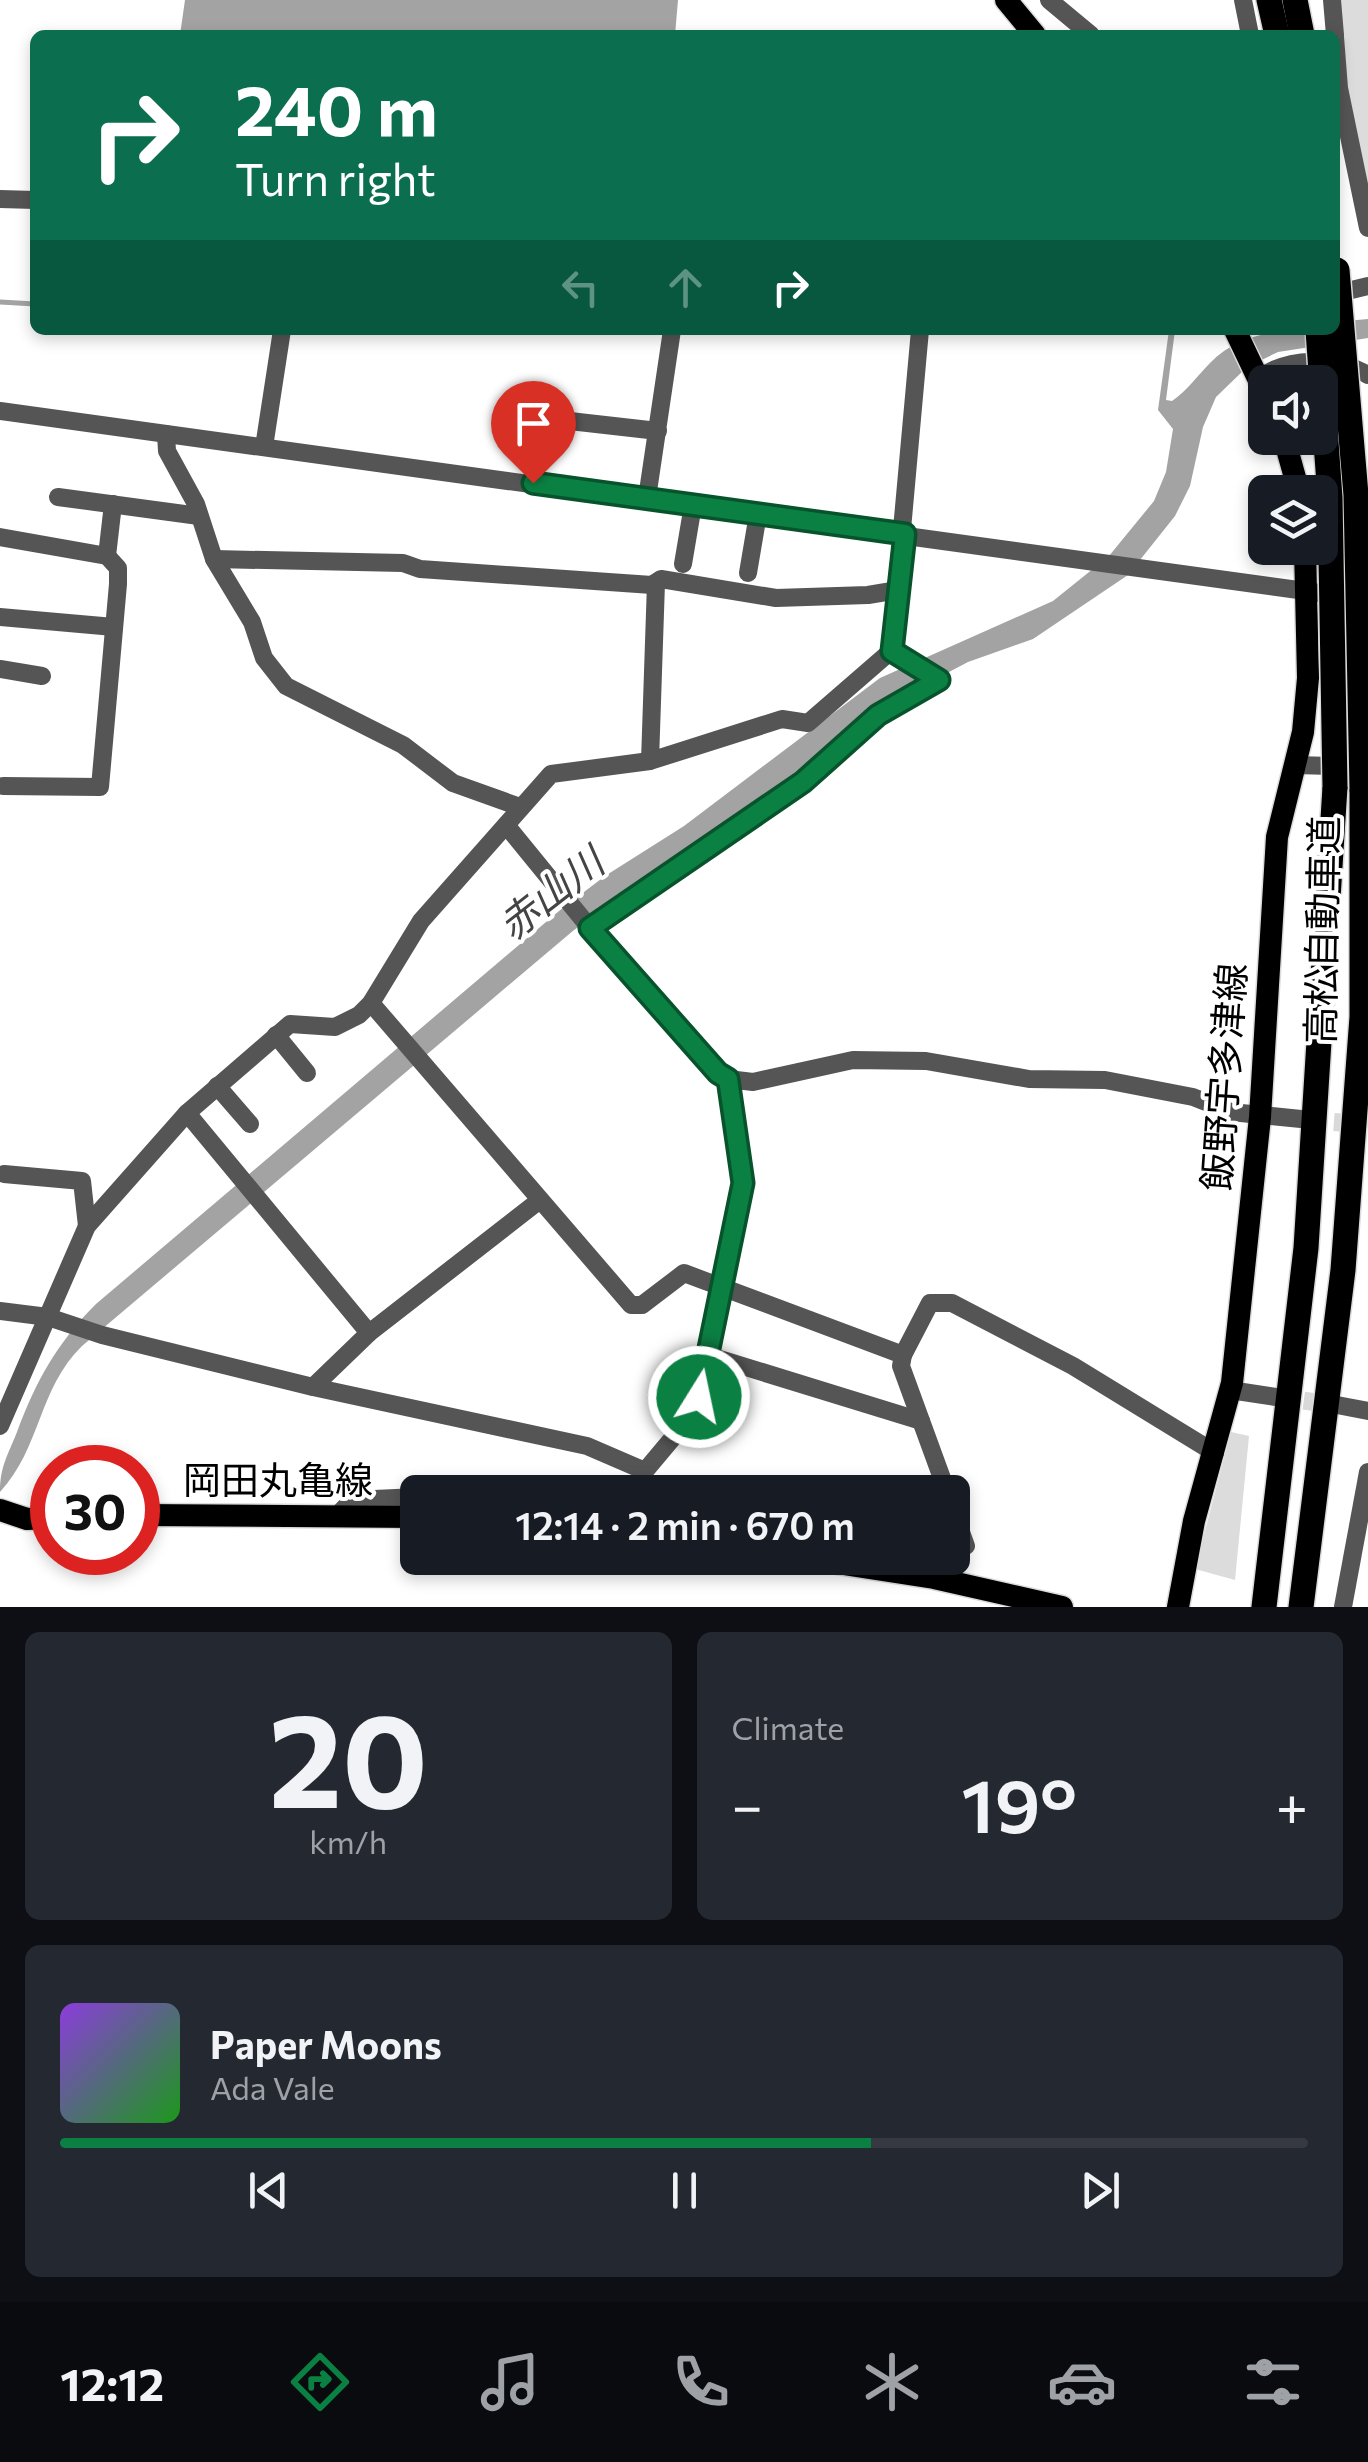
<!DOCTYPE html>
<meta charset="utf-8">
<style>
:root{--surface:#171b24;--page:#242831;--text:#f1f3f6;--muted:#9ea1a6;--line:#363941;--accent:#0b8043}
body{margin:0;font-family:Commissioner,"Noto Sans JP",sans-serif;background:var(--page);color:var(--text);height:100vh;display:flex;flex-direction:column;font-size:38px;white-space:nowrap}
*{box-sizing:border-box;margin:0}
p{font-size:32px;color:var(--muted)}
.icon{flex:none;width:55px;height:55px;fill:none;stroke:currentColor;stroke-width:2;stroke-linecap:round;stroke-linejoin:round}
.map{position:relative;height:1607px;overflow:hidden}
.details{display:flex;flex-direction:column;gap:25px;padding:25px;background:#0d0f14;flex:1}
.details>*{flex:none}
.hud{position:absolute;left:30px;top:30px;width:1310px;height:305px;border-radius:15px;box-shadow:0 5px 15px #0003;background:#0b6e4f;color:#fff;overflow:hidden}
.fabs{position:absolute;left:1248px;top:365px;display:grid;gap:20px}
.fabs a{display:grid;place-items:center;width:90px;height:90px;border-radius:15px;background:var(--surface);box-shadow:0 5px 15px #0003;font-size:50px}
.speed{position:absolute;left:30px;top:1445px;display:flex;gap:20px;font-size:50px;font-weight:700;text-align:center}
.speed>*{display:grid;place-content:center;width:130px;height:130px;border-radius:50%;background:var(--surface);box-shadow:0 5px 15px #0003;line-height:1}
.speed .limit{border:15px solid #d22;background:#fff;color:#111}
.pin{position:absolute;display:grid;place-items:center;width:85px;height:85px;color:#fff;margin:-102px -42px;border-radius:50% 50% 50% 0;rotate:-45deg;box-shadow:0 0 10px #0007}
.pin .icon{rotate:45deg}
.me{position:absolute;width:110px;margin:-55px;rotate:10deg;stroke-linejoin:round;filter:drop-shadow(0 0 8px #0008)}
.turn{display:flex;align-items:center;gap:35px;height:210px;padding:0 40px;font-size:45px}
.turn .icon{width:130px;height:130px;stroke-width:2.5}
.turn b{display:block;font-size:70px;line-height:85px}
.lanes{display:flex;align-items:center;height:95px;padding:0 40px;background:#0003;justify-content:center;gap:50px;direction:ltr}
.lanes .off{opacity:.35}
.big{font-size:75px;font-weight:600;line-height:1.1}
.details .widget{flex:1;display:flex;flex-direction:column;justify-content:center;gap:15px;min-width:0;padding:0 35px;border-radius:15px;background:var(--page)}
.details .dial{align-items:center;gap:0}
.dial b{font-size:130px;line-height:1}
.song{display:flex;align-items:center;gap:30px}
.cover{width:120px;height:120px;border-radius:15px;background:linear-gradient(135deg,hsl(270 70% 55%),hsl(120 70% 35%))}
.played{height:10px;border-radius:5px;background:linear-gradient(90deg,var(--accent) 65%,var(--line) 65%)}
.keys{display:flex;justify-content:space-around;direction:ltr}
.heat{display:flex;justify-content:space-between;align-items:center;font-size:55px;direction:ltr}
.details .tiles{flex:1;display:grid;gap:25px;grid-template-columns:1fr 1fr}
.widget:last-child{grid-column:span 2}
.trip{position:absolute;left:400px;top:1475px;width:570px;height:100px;border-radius:15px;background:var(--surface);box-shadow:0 5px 15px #0003;font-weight:600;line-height:100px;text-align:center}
.menu{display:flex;height:160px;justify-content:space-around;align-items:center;background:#090b0e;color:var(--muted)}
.menu .icon{width:70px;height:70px}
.menu .active{color:var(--accent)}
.menu b{font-size:45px;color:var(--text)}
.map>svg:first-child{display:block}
.green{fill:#dcdcdc}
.water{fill:#a3a3a3}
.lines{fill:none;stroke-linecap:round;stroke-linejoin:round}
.stream{stroke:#a3a3a3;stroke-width:5}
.minor-tunnel{stroke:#d9d9d9;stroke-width:18;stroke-dasharray:18 9;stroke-linecap:butt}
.major-casing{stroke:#dbdbdb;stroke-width:25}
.highway-casing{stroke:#dbdbdb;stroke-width:28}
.minor{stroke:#555;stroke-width:18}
.major{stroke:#000;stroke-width:22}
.highway{stroke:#000;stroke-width:25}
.highway-bridge-casing{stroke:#dbdbdb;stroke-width:28;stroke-linecap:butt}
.highway-bridge{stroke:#000;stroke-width:25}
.route-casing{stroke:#07532c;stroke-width:25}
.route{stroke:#0b8043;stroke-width:18}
.labels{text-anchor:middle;stroke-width:8;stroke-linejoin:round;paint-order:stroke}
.street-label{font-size:38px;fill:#000;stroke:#fff}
.water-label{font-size:40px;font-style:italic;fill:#444;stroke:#fff}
</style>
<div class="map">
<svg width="1368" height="1607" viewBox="0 0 1368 1607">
<rect width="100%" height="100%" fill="#fff"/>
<g class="green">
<polygon points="1339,0 1368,0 1368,188 1345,88"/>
<polygon points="1231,1432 1249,1436 1235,1580 1195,1569"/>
</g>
<g class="water">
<polygon points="185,0 678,0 675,35 180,35"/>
<path d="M 1368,319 L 1368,338 L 1278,352 L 1247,367 L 1216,397 L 1203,427 L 1190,486 L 1175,516 L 1128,575 L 1033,639 L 968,662 L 892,702 L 817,763 L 574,930 L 82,1346 C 38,1389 41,1448 0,1492 C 0,1466 8,1455 17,1432 C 36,1381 57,1343 96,1304 L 559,911 L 605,876 L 684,826 L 880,678 L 1053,601 L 1109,556 L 1154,501 L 1166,472 L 1173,429 L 1158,410 L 1169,330 L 1175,330 L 1166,400 L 1172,401 C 1188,390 1197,376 1210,363 C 1244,328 1290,330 1335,330 L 1335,322 Z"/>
</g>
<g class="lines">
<polyline class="stream" points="0,302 35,304"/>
<g class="minor-tunnel">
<polyline points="1307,1120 1362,1124"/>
<polyline points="1277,1397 1335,1405"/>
</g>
<g class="major-casing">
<g id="major">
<polyline points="1006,0 1035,35"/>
<polyline points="1235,330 1265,393"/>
<polyline points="1284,438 1299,492"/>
<polyline points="0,1510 27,1519 52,1518"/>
<polyline points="138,1515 418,1517"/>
<polyline points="804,1558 934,1578 1062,1607"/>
<polyline points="1178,1607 1194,1521 1232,1383 1260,1117 1277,837 1303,732 1308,678 1305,548"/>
</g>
</g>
<g class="highway-casing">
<g id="highway">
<polyline points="1269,0 1277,35"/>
<polyline points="1295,0 1302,35"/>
<polyline points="1264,1607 1306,1248 1335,787"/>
<polyline points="1301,1607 1343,1270 1362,1017 1362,789"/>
</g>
</g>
<g class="minor">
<polyline points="1049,0 1091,35"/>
<polyline points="1243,0 1250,35"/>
<polyline points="1332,0 1335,35"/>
<polyline points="1335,37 1339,88 1368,228"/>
<polyline points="0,199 35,200"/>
<polyline points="1335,294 1368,286"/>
<path d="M 1258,379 C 1287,357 1337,356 1368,375"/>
<polyline points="0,411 1342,596"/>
<polyline points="552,419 658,431"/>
<polyline points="551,433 553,407"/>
<polyline points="166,434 167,451 196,504 214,559 252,622 264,658 286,686 403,745 453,783 520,807"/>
<polyline points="264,447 282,330"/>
<polyline points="58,497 199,516"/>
<polyline points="647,498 672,330"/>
<polyline points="0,537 107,556 118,568 118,584 100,787 3,786"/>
<polyline points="107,556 113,504"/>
<polyline points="214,559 403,563 420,569 652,585 661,579 776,598 868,595 898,590"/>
<polyline points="683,564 693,505"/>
<polyline points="748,573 758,514"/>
<polyline points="0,617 114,627"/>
<polyline points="0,669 42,676"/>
<polyline points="650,761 656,583"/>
<polyline points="1295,765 1368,767"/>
<polyline points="506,825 590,928 728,1079 753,1082 853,1060 926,1061 1029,1079 1105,1080 1193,1097 1231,1112 1301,1119"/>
<polyline points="590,928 803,783 878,715 939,680 891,651"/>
<polyline points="371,1003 631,1305 642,1305 684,1273 903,1355 930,1303 952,1303 1073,1366 1215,1453"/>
<polyline points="276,1035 307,1073"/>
<polyline points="217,1086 250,1124"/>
<polyline points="187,1113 369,1333"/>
<polyline points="4,1174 82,1181 87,1226"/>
<polyline points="0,1311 48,1317 102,1335 313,1387 587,1446 645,1471 692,1415 723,1286 743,1183 728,1079"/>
<polyline points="707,1355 921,1421"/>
<polyline points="903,1355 901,1366 947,1492"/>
<polyline points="313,1387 369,1333 540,1200"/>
<polyline points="1230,1390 1276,1397"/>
<polyline points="1337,1405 1368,1411"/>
<polyline points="0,1426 87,1226 187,1113 290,1024 335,1027 359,1015 371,1003 421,921 551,774 650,761 782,719 808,723 891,651 920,330"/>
<polyline points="952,1507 966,1546 952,1552"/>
<polyline points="335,1518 352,1500 418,1497"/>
<polyline points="1343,1607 1368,1472"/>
</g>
<use href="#major" class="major"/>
<use href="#highway" class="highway"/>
<g class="highway-bridge-casing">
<g id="highway-bridge">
<polyline points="1337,270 1356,495 1362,789"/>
<polyline points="1318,330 1330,498 1335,787"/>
</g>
</g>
<use href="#highway-bridge" class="highway-bridge"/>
</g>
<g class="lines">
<g class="route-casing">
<polyline id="route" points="533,483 905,534 892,651 939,680 878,715 803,782 590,928 718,1073 728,1079 743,1183 699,1397"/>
</g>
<use href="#route" class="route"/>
</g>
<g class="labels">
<g class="street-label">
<text transform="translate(1323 930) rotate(-89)" y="13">高松自動車道</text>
<text transform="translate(1225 1077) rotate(-86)" y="13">飯野宇多津線</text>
<text x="278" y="1494">岡田丸亀線</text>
</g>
<g class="water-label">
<text transform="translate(551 894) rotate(-38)" y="14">赤山川</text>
</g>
</g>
</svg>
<div class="fabs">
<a><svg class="icon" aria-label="sound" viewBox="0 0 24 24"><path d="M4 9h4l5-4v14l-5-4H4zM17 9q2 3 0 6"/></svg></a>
<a><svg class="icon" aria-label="layers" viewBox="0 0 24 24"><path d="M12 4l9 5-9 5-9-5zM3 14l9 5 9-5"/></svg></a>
</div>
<div class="speed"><div class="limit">30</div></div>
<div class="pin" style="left:533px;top:483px;background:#d93025"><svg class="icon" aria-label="arrive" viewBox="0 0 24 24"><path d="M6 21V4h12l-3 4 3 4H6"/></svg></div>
<svg class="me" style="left:699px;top:1397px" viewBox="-20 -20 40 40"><circle r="17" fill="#0b8043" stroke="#fff" stroke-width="3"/><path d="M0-11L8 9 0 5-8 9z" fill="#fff"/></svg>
<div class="trip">12:14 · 2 min · 670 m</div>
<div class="hud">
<div class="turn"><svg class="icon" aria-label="right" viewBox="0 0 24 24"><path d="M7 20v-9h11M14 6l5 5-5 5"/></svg><div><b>240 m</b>Turn right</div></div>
<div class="lanes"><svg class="icon off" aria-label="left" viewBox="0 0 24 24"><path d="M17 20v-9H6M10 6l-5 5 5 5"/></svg><svg class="icon off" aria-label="ahead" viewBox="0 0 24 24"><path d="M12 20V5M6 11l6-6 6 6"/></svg><svg class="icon" aria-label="right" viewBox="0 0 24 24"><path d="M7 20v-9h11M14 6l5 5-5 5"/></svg></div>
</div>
</div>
<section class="details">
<div class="tiles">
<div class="widget dial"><b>20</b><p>km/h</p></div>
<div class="widget"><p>Climate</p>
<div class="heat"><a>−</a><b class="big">19°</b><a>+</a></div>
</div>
<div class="widget">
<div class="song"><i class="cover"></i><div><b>Paper Moons</b><p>Ada Vale</p></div></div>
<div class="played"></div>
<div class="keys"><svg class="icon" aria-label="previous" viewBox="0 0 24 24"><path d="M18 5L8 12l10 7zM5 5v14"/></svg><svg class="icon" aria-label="pause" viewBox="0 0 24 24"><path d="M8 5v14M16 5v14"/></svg><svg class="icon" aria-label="next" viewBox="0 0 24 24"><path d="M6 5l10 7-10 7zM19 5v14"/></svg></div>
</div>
</div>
</section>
<nav class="menu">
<b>12:12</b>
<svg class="icon active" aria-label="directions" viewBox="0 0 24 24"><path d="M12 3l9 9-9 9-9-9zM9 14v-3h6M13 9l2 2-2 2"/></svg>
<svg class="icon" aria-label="music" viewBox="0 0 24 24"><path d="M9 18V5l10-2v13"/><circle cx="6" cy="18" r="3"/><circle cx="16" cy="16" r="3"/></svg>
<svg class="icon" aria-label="phone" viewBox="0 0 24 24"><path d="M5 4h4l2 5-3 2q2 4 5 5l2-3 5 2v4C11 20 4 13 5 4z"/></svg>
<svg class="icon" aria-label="climate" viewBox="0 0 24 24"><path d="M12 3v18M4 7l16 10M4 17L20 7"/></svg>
<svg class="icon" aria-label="car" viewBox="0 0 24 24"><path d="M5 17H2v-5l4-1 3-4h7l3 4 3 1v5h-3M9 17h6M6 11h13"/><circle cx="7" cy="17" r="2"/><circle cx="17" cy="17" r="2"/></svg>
<svg class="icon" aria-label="filters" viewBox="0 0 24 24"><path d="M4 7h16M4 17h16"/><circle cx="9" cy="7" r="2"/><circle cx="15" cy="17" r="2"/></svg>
</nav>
